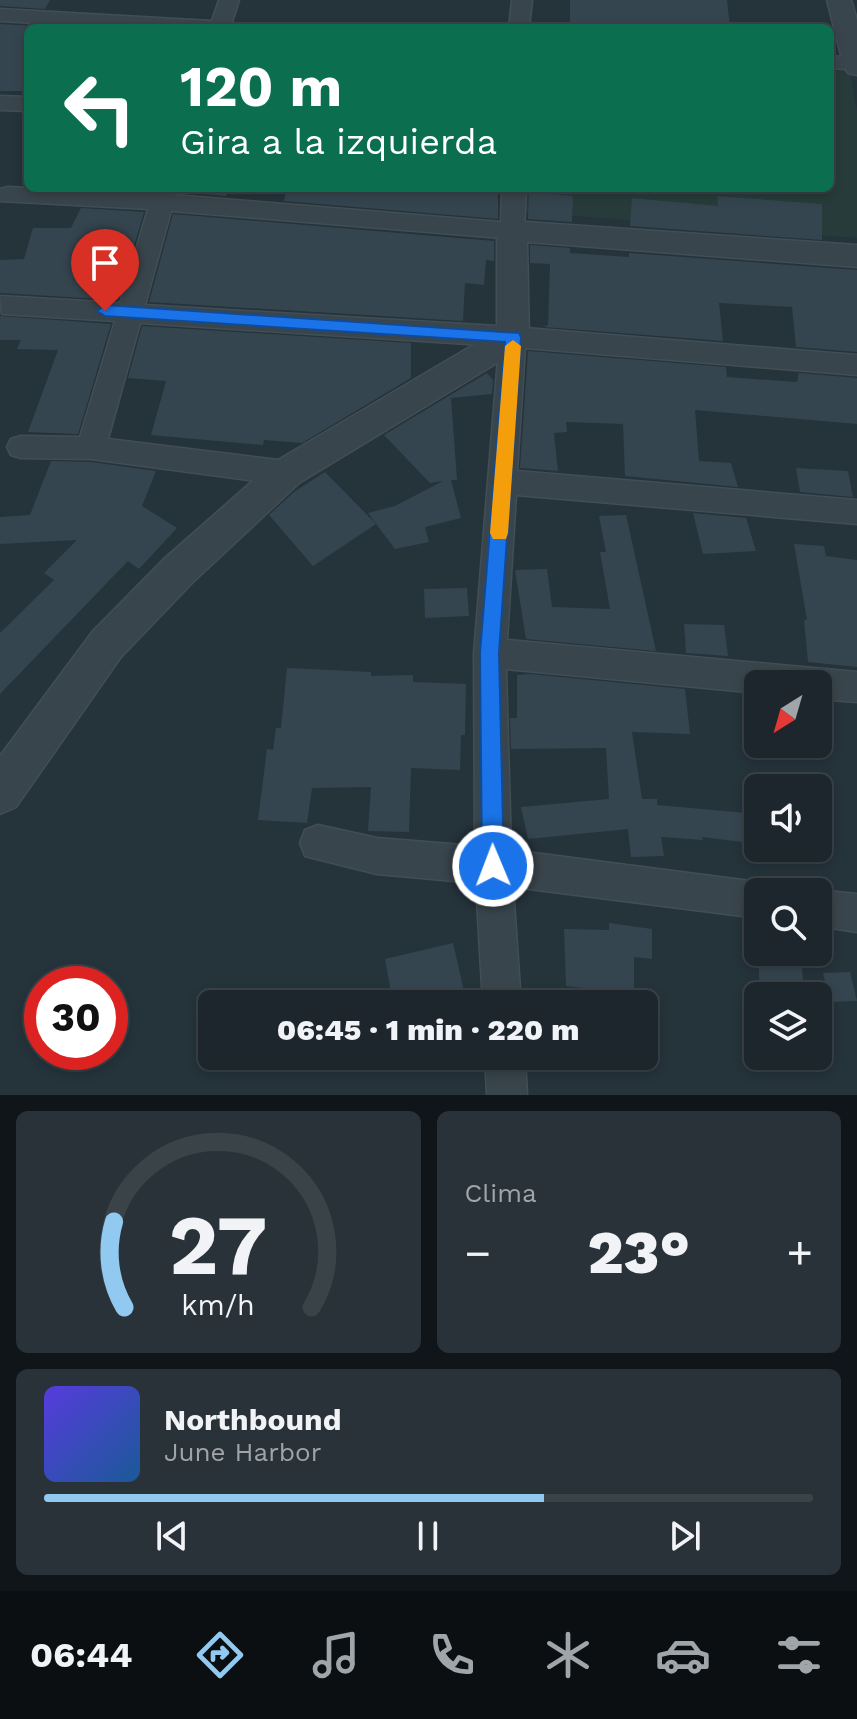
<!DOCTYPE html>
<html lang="es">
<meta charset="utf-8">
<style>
:root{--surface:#1c262c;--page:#293238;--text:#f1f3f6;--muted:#a0a5a9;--line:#3a4348;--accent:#91c9f0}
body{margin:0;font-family:"Work Sans",sans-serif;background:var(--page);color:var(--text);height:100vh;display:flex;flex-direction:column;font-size:30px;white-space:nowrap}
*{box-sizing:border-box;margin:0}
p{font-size:26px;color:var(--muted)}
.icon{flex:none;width:44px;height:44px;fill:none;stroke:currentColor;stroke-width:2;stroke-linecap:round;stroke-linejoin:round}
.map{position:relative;height:1095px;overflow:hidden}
.side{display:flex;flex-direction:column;gap:16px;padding:16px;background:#0f1518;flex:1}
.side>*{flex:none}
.banner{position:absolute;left:24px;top:24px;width:810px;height:168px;border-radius:12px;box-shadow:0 4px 12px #0003,0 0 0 2px var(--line);background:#0b6e4f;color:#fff;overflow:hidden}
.needle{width:52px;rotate:217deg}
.buttons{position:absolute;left:744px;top:670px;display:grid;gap:16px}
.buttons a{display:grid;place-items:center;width:88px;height:88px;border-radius:12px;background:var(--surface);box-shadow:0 4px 12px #0003,0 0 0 2px var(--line);font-size:40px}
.speed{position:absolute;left:24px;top:966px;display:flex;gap:16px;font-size:40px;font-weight:700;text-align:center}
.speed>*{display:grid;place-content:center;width:104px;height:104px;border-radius:50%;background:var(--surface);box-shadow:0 4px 12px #0003,0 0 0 2px var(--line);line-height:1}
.speed .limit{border:12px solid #d22;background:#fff;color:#111}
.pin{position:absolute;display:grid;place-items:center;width:68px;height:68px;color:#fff;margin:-82px -34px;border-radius:50% 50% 50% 0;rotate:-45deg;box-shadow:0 0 8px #0007}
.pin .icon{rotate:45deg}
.me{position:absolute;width:88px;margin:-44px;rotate:359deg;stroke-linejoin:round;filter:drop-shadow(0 0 6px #0008)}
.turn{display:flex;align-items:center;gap:28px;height:168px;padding:0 24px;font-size:36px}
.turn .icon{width:104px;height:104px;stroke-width:2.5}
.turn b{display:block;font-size:56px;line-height:68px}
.big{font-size:60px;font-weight:800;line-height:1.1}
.side .widget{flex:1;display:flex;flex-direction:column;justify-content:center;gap:12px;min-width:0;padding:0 28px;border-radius:12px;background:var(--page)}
.side .dial{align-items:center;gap:0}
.dial svg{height:208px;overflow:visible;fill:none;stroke:var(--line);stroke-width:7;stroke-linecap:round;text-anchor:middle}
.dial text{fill:var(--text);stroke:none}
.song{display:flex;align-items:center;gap:24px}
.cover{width:96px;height:96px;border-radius:12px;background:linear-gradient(135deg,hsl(250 70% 55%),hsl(210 70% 35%))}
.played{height:8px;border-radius:4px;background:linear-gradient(90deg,var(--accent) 65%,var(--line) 65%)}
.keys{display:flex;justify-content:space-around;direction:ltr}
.heat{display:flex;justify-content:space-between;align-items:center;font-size:44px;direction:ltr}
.side .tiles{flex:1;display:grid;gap:16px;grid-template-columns:1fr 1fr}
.widget:last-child{grid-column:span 2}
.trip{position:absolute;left:198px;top:990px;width:460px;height:80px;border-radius:12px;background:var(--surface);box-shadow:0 4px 12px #0003,0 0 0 2px var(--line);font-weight:800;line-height:80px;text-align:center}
.tabs{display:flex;height:128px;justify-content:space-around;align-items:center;background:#0b0f12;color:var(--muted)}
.tabs .icon{width:56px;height:56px}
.tabs .selected{color:var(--accent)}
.tabs b{font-size:36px;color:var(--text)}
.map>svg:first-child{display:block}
.green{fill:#273c3a}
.building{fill:#35454f}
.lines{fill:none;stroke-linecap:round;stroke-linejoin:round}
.minor-casing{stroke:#424e55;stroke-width:3}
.tertiary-casing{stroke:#424e55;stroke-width:3}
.minor{fill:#39454c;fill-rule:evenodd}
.tertiary{fill:#39454c;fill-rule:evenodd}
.route{fill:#1a73e8;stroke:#114b97;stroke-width:2}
.slow{fill:#f59e0b}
</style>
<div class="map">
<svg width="857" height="1095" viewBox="0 0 857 1095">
<rect width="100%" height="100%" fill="#25333b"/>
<polygon class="green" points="830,70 850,72 857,111 857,238 525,212 527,188 830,188"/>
<g class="building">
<polygon points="0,0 50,0 45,9 0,6"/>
<polygon points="570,0 727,0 730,28 570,28"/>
<polygon points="0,24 35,26 28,28 28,91 0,91"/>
<polygon points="181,188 229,188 226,196 179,192"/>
<polygon points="287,188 498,188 498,219 284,201"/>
<polygon points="529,192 573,196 572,222 528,219"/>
<polygon points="717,196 822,204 822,240 630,226 632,198 718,206"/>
<polygon points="81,208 144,212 118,300 0,293 0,260 24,259 33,228 71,228"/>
<polygon points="173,214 494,241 494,261 486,260 484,285 465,283 463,321 149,302"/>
<polygon points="530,245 570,248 570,253 629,257 629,253 857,270 857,352 796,347 792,307 719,303 723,341 544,327 548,325 550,264 530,263"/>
<polygon points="0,316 111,324 78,434 28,432 58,350 17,349 21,340 0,340"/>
<polygon points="142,326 411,343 411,378 302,443 264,440 263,445 151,435 166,381 128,378"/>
<polygon points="528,351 726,367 727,377 797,382 799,373 857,378 857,424 695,410 699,461 731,463 738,487 625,476 623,424 566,422 567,432 554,433 558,471 520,468"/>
<polygon points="487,373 493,380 492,394 451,398 457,480 451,480 461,518 425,527 429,542 395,549 368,513 395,506 443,481 430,483 384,435"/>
<polygon points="51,461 91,462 156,471 142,506 177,528 139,569 128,561 0,694 0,633 54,580 44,573 77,540 0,544 0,517 30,515"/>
<polygon points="796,468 848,471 853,497 800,492"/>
<polygon points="325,472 376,524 313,566 269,515 294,492"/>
<polygon points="693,513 746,518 756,551 703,554"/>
<polygon points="626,515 656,651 526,639 515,570 547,569 552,607 610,609 600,552 606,552 599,516"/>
<polygon points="794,544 824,546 826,556 857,560 857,667 808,662 804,620 807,620"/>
<polygon points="467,588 469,616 425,618 424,589"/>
<polygon points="684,624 724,625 728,656 686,653"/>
<polygon points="287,668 371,672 371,676 413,675 413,682 466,684 465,735 461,735 460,770 411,768 409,832 368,831 371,787 312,788 307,823 258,820 267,749 273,750 276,728 281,728"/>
<polygon points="530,674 685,689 690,734 632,732 642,799 657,799 657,805 758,814 758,844 702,837 703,840 661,837 664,856 631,857 628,829 528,839 521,807 609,799 606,748 511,749 510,718 517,718 517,675"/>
<polygon points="609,923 652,929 652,959 634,957 634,994 566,986 564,929 609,930"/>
<polygon points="453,943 467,1004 393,1004 385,959"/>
<polygon points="758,952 801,952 804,996 760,996"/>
<polygon points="850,972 857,1001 830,1002 823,973"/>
</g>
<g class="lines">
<g class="minor-casing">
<g id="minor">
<polygon points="219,0 239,0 232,22 243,28 126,28 0,21 0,9 212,21"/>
<polygon points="512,0 532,0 529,28 509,28"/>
<polygon points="830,56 857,58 857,70 830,68"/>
<polygon points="0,96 28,97 28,111 0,110"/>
<polygon points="8,187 153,194 154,188 178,188 175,195 501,222 502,188 526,188 524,231 520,237 512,239 171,211 145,305 513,327 857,355 857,375 525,348 517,471 857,500 857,524 516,495 507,640 857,672 857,702 818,699 818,684 758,684 758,693 506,669 511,850 758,882 771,887 773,892 758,892 758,918 513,887 521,1004 483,1004 476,883 377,874 305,856 300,843 305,830 318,825 377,838 475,846 474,653 499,346 140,323 108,439 286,461 296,465 300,473 296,481 286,485 91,459 21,458 11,455 7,447 11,439 21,436 80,437 115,321 2,314 0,296 120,303 148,209 0,201 0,189"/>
<polygon points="818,890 857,894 857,932 818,926 818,892 812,892"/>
<polygon points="485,1056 525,1056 527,1095 487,1095"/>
</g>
</g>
<g class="tertiary-casing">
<g id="tertiary">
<polygon points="827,0 851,0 857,20 857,75 848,73 844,67"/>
<polygon points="512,221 857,245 857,267 527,242 529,337 525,346 299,483 192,583 121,657 16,807 0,814 0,756 93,631 164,559 273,463 497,331 497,231 501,224"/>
</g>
</g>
<use href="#minor" class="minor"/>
<use href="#tertiary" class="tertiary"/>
</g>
<polygon class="route" points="105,305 519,333 521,337 499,653 504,866 501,873 493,877 485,873 482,866 480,653 505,342 105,316 97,311"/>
<polygon class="slow" points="513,340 521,346 508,533 506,539 493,539 490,533 505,346"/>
</svg>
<div class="buttons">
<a><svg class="needle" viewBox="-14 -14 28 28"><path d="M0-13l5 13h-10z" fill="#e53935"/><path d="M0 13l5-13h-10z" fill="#a0a5a9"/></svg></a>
<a><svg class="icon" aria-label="sound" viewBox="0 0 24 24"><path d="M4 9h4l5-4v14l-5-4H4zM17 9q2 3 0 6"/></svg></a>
<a><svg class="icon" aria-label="search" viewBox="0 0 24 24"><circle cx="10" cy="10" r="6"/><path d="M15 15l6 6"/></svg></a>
<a><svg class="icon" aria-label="layers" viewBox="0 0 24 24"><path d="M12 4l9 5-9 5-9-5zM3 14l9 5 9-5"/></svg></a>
</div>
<div class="speed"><div class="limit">30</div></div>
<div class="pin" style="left:105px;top:311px;background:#d93025"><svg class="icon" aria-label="arrive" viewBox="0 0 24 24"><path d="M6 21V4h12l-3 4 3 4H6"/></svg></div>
<svg class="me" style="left:493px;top:866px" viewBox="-20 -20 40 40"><circle r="17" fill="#1a73e8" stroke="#fff" stroke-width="3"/><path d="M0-11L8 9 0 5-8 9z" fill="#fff"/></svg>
<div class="trip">06:45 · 1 min · 220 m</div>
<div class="banner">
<div class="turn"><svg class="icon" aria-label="left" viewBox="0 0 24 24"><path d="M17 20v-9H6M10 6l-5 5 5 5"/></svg><div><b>120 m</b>Gira a la izquierda</div></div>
</div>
</div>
<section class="side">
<div class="tiles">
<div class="widget dial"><svg viewBox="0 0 100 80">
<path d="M14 69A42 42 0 1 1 86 69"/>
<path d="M14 69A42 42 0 0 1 10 36" stroke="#91c9f0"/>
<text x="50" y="56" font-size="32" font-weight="700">27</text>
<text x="50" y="72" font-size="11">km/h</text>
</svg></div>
<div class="widget"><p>Clima</p>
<div class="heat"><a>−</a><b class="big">23°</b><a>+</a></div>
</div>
<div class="widget">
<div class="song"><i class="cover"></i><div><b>Northbound</b><p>June Harbor</p></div></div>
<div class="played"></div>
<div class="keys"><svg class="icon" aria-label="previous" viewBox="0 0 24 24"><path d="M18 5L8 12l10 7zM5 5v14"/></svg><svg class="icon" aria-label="pause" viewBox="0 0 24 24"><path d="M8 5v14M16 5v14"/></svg><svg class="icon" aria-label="next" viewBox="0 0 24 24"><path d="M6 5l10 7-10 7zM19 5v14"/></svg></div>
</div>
</div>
</section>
<nav class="tabs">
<b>06:44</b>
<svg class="icon selected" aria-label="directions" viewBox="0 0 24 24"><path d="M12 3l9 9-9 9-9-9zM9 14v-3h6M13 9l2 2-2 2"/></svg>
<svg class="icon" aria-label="music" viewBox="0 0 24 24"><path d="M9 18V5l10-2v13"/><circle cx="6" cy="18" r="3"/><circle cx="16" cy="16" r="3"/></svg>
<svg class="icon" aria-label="phone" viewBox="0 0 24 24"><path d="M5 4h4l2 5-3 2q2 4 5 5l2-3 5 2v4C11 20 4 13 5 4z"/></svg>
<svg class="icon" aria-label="climate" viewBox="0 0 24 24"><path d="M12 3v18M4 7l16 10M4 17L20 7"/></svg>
<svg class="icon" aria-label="car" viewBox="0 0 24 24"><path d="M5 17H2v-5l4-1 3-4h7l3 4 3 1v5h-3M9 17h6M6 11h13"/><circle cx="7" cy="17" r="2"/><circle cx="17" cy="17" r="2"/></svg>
<svg class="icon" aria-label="filters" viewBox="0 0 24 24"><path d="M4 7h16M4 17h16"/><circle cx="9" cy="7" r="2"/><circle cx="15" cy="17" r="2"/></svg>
</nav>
